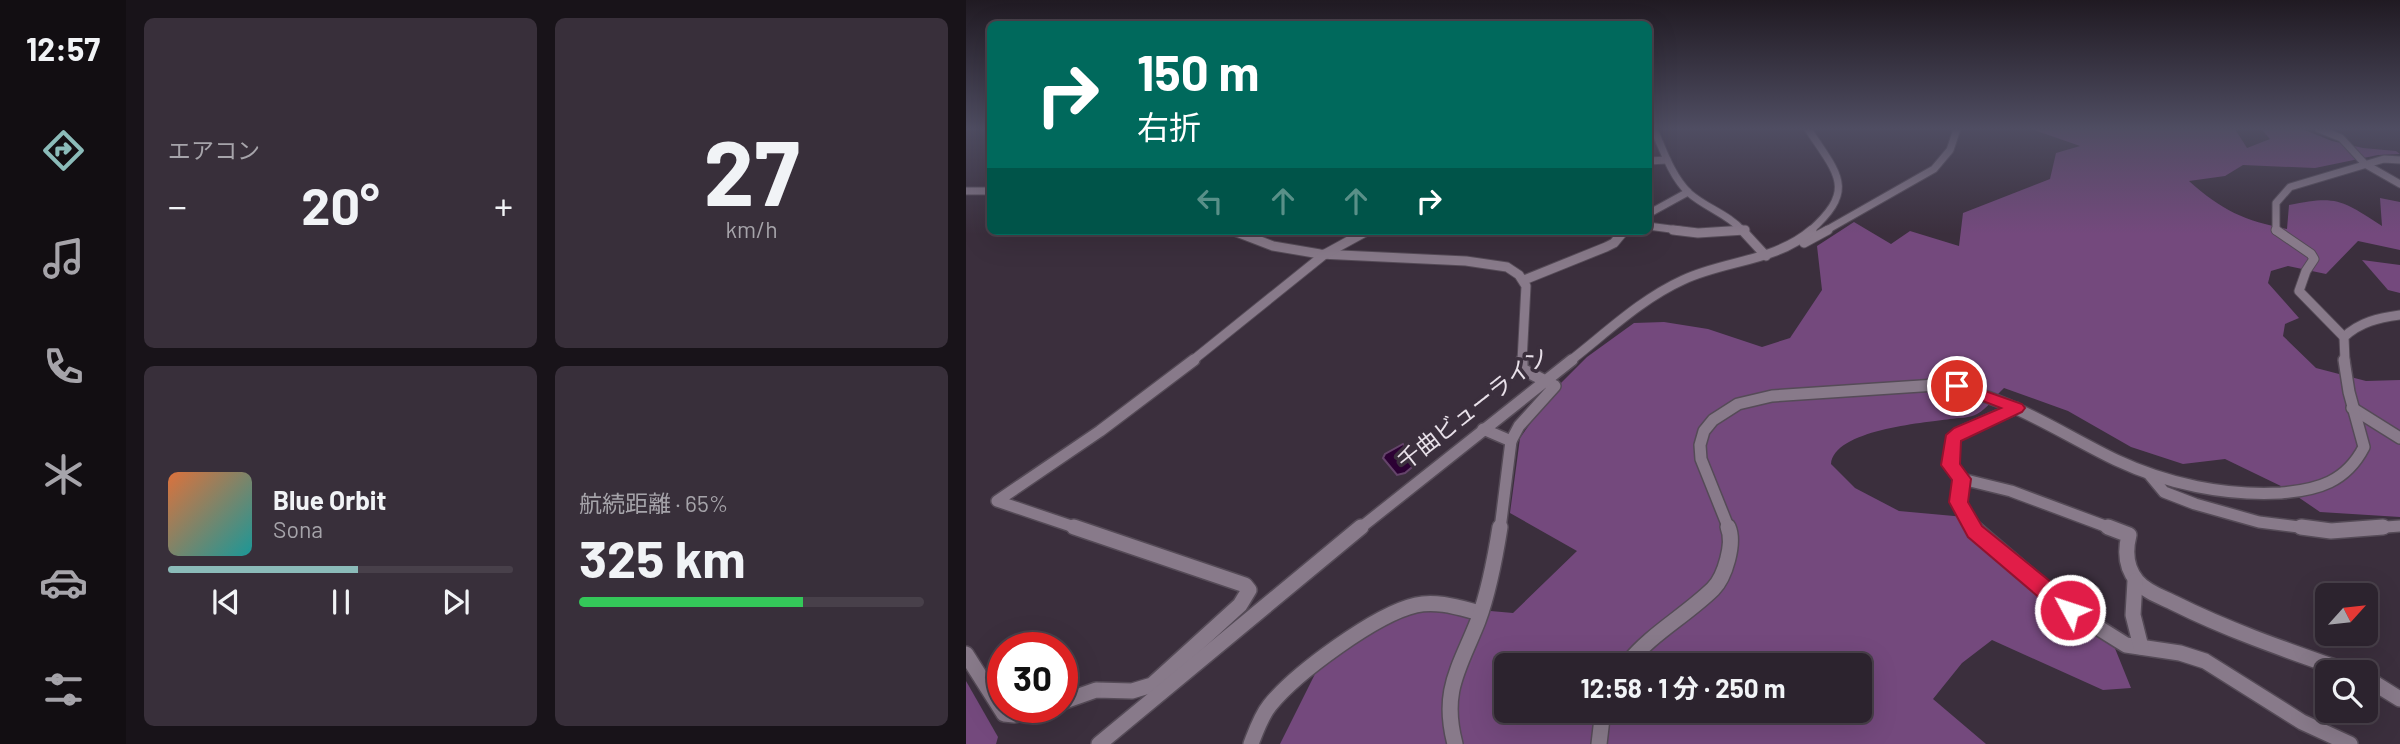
<!DOCTYPE html>
<html lang="ja">
<meta charset="utf-8">
<style>
:root{--surface:#2c232e;--page:#382f3a;--text:#f1f3f6;--muted:#a6a4aa;--line:#48404a;--accent:#8bbbb9}
body{margin:0;font-family:Barlow,"Noto Sans JP",sans-serif;background:var(--page);color:var(--text);height:100vh;display:flex;flex-direction:column;font-size:26px;white-space:nowrap}
*{box-sizing:border-box;margin:0}
p{font-size:23px;color:var(--muted)}
.icon{flex:none;width:38px;height:38px;fill:none;stroke:currentColor;stroke-width:2;stroke-linecap:round;stroke-linejoin:round}
.map{position:relative;flex:1;overflow:hidden}
.side{display:flex;flex-direction:column;gap:18px;padding:18px;background:#181319;width:840px}
.side>*{flex:none}
.top-card{position:absolute;left:21px;top:21px;width:665px;height:214px;border-radius:10px;box-shadow:0 7px 28px #0002,0 0 0 2px var(--line);background:#00695c;color:#fff;overflow:hidden}
.needle{width:46px;rotate:63deg}
.buttons{position:absolute;left:1349px;top:583px;display:grid;gap:14px}
.buttons a{display:grid;place-items:center;width:63px;height:63px;border-radius:10px;background:var(--surface);box-shadow:0 7px 28px #0002,0 0 0 2px var(--line);font-size:35px}
.speed{position:absolute;left:21px;top:632px;display:flex;gap:14px;font-size:35px;font-weight:700;text-align:center}
.speed>*{display:grid;place-content:center;width:91px;height:91px;border-radius:50%;background:var(--surface);box-shadow:0 7px 28px #0002,0 0 0 2px var(--line);line-height:1}
.speed .limit{border:10px solid #d22;background:#fff;color:#111}
.pin{position:absolute;display:grid;place-items:center;width:60px;height:60px;color:#fff;margin:-30px;border:4px solid #fff;border-radius:50%;box-shadow:0 2px 7px #0007}
.me{position:absolute;width:77px;margin:-38px;rotate:310deg;stroke-linejoin:round;filter:drop-shadow(0 0 5px #0008)}
.turn{display:flex;align-items:center;gap:24px;height:147px;padding:0 35px;font-size:32px}
.turn .icon{width:91px;height:91px;stroke-width:2.5}
.turn b{display:block;font-size:49px;line-height:60px}
.lanes{display:flex;align-items:center;height:66px;padding:0 35px;background:#0003;justify-content:center;gap:35px;direction:ltr}
.lanes .off{opacity:.35}
.big{font-size:52px;font-weight:700;line-height:1.1}
.side .card{flex:1;display:flex;flex-direction:column;justify-content:center;gap:10px;min-width:0;padding:0 24px;border-radius:10px;background:var(--page)}
.side .dial{align-items:center;gap:0}
.dial b{font-size:91px;line-height:1}
.song{display:flex;align-items:center;gap:21px}
.cover{width:84px;height:84px;border-radius:10px;background:linear-gradient(135deg,hsl(20 70% 55%),hsl(180 70% 35%))}
.played{height:7px;border-radius:4px;background:linear-gradient(90deg,var(--accent) 55%,var(--line) 55%)}
.keys{display:flex;justify-content:space-around;direction:ltr}
.heat{display:flex;justify-content:space-between;align-items:center;font-size:38px;direction:ltr}
.charge{height:10px;border-radius:5px;background:linear-gradient(90deg,#34c759 65%,var(--line) 0)}
.side .tiles{flex:1;display:grid;gap:18px;grid-template-columns:repeat(2,1fr)}
.trip{position:absolute;left:528px;top:653px;width:378px;height:70px;border-radius:10px;background:var(--surface);box-shadow:0 7px 28px #0002,0 0 0 2px var(--line);font-weight:700;line-height:70px;text-align:center}
main{display:flex;flex:1;min-height:0}
.tab-bar{display:flex;flex-direction:column;width:126px;justify-content:space-around;align-items:center;background:#120e12;color:var(--muted)}
.tab-bar .icon{width:49px;height:49px}
.tab-bar .active{color:var(--accent)}
.tab-bar b{font-size:32px;color:var(--text)}
.map>svg:first-child{display:block}
.green{fill:#74497d;fill-rule:evenodd}
.water{fill:#2c0134;stroke:#64446a;stroke-width:2}
.lines{fill:none;stroke-linecap:round;stroke-linejoin:round}
.minor-far3-casing{stroke:#554b57;stroke-width:9}
.minor-far2-casing{stroke:#554b57;stroke-width:11}
.minor-far1-casing{stroke:#554b57;stroke-width:14}
.minor-casing{stroke:#554b57;stroke-width:18}
.minor-far3{stroke:#887a8a;stroke-width:7}
.minor-far2{stroke:#887a8a;stroke-width:9}
.minor-far1{stroke:#887a8a;stroke-width:11}
.minor{stroke:#887a8a;stroke-width:15}
.route{fill:#e11d48;stroke:#92132f;stroke-width:2}
.labels{text-anchor:middle;stroke-width:7;stroke-linejoin:round;paint-order:stroke}
.street-label{font-size:23px;fill:#e8e0e9;stroke:#3b2f3d}
</style>
<main>
<nav class="tab-bar">
<b>12:57</b>
<svg class="icon active" aria-label="directions" viewBox="0 0 24 24"><path d="M12 3l9 9-9 9-9-9zM9 14v-3h6M13 9l2 2-2 2"/></svg>
<svg class="icon" aria-label="music" viewBox="0 0 24 24"><path d="M9 18V5l10-2v13"/><circle cx="6" cy="18" r="3"/><circle cx="16" cy="16" r="3"/></svg>
<svg class="icon" aria-label="phone" viewBox="0 0 24 24"><path d="M5 4h4l2 5-3 2q2 4 5 5l2-3 5 2v4C11 20 4 13 5 4z"/></svg>
<svg class="icon" aria-label="climate" viewBox="0 0 24 24"><path d="M12 3v18M4 7l16 10M4 17L20 7"/></svg>
<svg class="icon" aria-label="car" viewBox="0 0 24 24"><path d="M5 17H2v-5l4-1 3-4h7l3 4 3 1v5h-3M9 17h6M6 11h13"/><circle cx="7" cy="17" r="2"/><circle cx="17" cy="17" r="2"/></svg>
<svg class="icon" aria-label="filters" viewBox="0 0 24 24"><path d="M4 7h16M4 17h16"/><circle cx="9" cy="7" r="2"/><circle cx="15" cy="17" r="2"/></svg>
</nav>
<section class="side">
<div class="tiles">
<div class="card"><p>エアコン</p>
<div class="heat"><a>−</a><b class="big">20°</b><a>+</a></div>
</div>
<div class="card dial"><b>27</b><p>km/h</p></div>
<div class="card">
<div class="song"><i class="cover"></i><div><b>Blue Orbit</b><p>Sona</p></div></div>
<div class="played"></div>
<div class="keys"><svg class="icon" aria-label="previous" viewBox="0 0 24 24"><path d="M18 5L8 12l10 7zM5 5v14"/></svg><svg class="icon" aria-label="pause" viewBox="0 0 24 24"><path d="M8 5v14M16 5v14"/></svg><svg class="icon" aria-label="next" viewBox="0 0 24 24"><path d="M6 5l10 7-10 7zM19 5v14"/></svg></div>
</div>
<div class="card"><p>航続距離 · 65%</p><b class="big">325 km</b><div class="charge"></div></div>
</div>
</section>
<div class="map">
<svg width="1434" height="744" viewBox="0 0 1434 744">
<rect width="100%" height="100%" fill="#3b2f3d"/>
<g class="green">
<path d="M 1065,129 L 1269,129 L 1281,148 L 1304,139 L 1296,130 L 1336,129 L 1366,141 L 1397,148 L 1430,151 L 1434,154 L 1412,155 L 1349,168 L 1277,165 L 1259,176 L 1223,181 C 1255,210 1279,221 1321,229 L 1323,205 C 1371,195 1376,200 1416,226 L 1414,198 L 1434,202 L 1434,250 L 1392,241 L 1360,274 L 1322,266 L 1305,271 L 1302,283 L 1333,318 L 1319,324 L 1317,336 L 1350,368 L 1400,381 L 1434,380 L 1434,517 L 1354,512 L 1319,488 L 1259,459 L 1217,464 L 1165,447 L 1102,411 L 1038,388 C 1030,395 1021,409 1011,414 C 1005,418 992,418 984,419 C 956,423 868,430 865,464 L 889,488 L 933,511 L 1010,518 L 1144,636 L 1165,688 L 1137,690 L 1026,640 L 996,663 L 967,699 L 1020,744 L 314,744 L 364,644 L 457,605 L 547,613 L 611,551 L 544,513 L 554,438 L 587,391 L 621,357 L 668,323 L 698,322 L 742,329 L 796,347 L 824,338 L 856,290 L 851,246 L 888,222 L 925,244 L 944,231 L 993,246 L 997,213 L 1084,179 L 1090,153 L 1114,146 ZM 541,665 L 894,665 L 894,710 L 541,710 Z"/>
<polygon points="1396,260 1434,265 1434,293 1422,290"/>
<polygon points="0,681 32,737 30,744 0,744"/>
</g>
<polygon class="water" points="437,444 451,463 439,473 431,475 417,458 419,454"/>
<g class="lines">
<g class="minor-far3-casing">
<g id="minor-far3">
<path d="M 688,129 C 697,150 706,177 723,193 C 740,208 762,214 777,231"/>
<path d="M 842,129 C 872,175 891,189 844,231"/>
<polyline points="1353,129 1375,138 1399,164 1434,184"/>
<polyline points="682,161 701,160"/>
<polyline points="0,191 24,191"/>
<polyline points="682,214 722,192"/>
<polyline points="682,226 720,231"/>
<polyline points="758,231 779,230"/>
<polyline points="859,231 968,169 984,150 991,129"/>
<polyline points="1310,231 1310,203 1324,187 1418,159 1434,160"/>
</g>
</g>
<g class="minor-far2-casing">
<g id="minor-far2">
<polyline points="707,230 732,233 779,230"/>
<polyline points="776,230 800,256"/>
<polyline points="1310,230 1345,254 1348,259 1340,271 1333,291 1378,337"/>
<polyline points="268,231 307,246 354,254 500,261 541,267 553,275 560,286 556,361"/>
<polyline points="838,243 862,230"/>
<polyline points="558,280 640,247 648,243 658,231"/>
<polyline points="226,361 359,254 401,231"/>
<path d="M 604,361 C 640,333 675,299 717,280 C 759,260 809,262 846,230"/>
<path d="M 1379,361 L 1378,337 C 1394,322 1412,318 1434,315"/>
</g>
</g>
<g class="minor-far1-casing">
<g id="minor-far1">
<polyline points="1050,408 995,432 986,439 984,465 996,479 1045,491 1147,529"/>
<polyline points="1386,408 1434,438"/>
<polyline points="517,429 545,441 534,529"/>
<polyline points="545,441 553,426 589,386 556,369 556,360"/>
<polyline points="1183,474 1198,492 1229,504 1293,522 1349,529"/>
<polyline points="996,479 993,502 1008,529"/>
<polyline points="114,529 31,501 134,431 228,360"/>
<polyline points="393,529 606,360"/>
<path d="M 763,529 L 735,459 L 734,445 L 738,431 L 747,420 L 772,404 L 806,396 L 970,385 C 1038,393 1090,431 1150,460 C 1201,484 1259,496 1315,493 C 1352,490 1380,482 1398,447 L 1383,392 L 1378,360"/>
<polyline points="1393,529 1434,526"/>
</g>
</g>
<g class="minor-casing">
<g id="minor">
<polyline points="1007,527 1104,610 1160,645 1214,653 1239,661 1336,722 1384,744"/>
<path d="M 1142,527 L 1163,535 C 1159,551 1160,568 1171,581 C 1180,592 1196,597 1208,603 C 1264,631 1323,651 1383,672"/>
<polyline points="1335,527 1365,531 1417,527"/>
<polyline points="1169,581 1167,615 1175,647"/>
<polyline points="0,654 38,714 48,715 82,707"/>
<path d="M 660,665 C 686,633 718,617 747,589 C 759,577 769,543 762,527"/>
<polyline points="1400,678 1434,699"/>
<polyline points="96,702 130,690 166,691 186,685 274,605 283,590 279,585 108,527"/>
<polyline points="133,744 395,527"/>
<path d="M 285,744 C 290,731 295,716 304,705 C 330,673 410,614 450,605 C 471,600 494,608 514,613"/>
<path d="M 489,744 C 475,691 493,669 512,621 C 523,591 529,559 534,527"/>
<polyline points="633,744 637,710"/>
</g>
</g>
<use href="#minor-far3" class="minor-far3"/>
<use href="#minor-far2" class="minor-far2"/>
<use href="#minor-far1" class="minor-far1"/>
<use href="#minor" class="minor"/>
</g>
<linearGradient id="sky" x2="0" y2="1"><stop stop-color="#201a22"/><stop offset="0.55" stop-color="#4f4d62"/><stop offset="1" stop-color="#4f4d62" stop-opacity="0"/></linearGradient>
<rect width="1434" height="234" fill="url(#sky)"/>
<polygon class="route" points="991,381 1056,404 1059,408 1056,412 995,441 994,464 1005,479 1002,502 1016,526 1112,604 1115,610 1112,617 1104,620 1096,617 1002,537 983,502 986,480 975,465 980,435 988,428 1035,408 986,389 983,386 986,382"/>
<g class="labels">
<g class="street-label">
<text transform="translate(507 408) rotate(-38)" y="8">千曲ビューライン</text>
</g>
</g>
</svg>
<div class="buttons">
<a><svg class="needle" viewBox="-14 -14 28 28"><path d="M0-13l5 13h-10z" fill="#e53935"/><path d="M0 13l5-13h-10z" fill="#a6a4aa"/></svg></a>
<a><svg class="icon" aria-label="search" viewBox="0 0 24 24"><circle cx="10" cy="10" r="6"/><path d="M15 15l6 6"/></svg></a>
</div>
<div class="speed"><div class="limit">30</div></div>
<div class="pin" style="left:991px;top:386px;background:#d93025"><svg class="icon" aria-label="arrive" viewBox="0 0 24 24"><path d="M6 21V4h12l-3 4 3 4H6"/></svg></div>
<svg class="me" style="left:1104px;top:610px" viewBox="-20 -20 40 40"><circle r="17" fill="#e11d48" stroke="#fff" stroke-width="3"/><path d="M0-11L8 9 0 5-8 9z" fill="#fff"/></svg>
<div class="trip">12:58 · 1 分 · 250 m</div>
<div class="top-card">
<div class="turn"><svg class="icon" aria-label="right" viewBox="0 0 24 24"><path d="M7 20v-9h11M14 6l5 5-5 5"/></svg><div><b>150 m</b>右折</div></div>
<div class="lanes"><svg class="icon off" aria-label="left" viewBox="0 0 24 24"><path d="M17 20v-9H6M10 6l-5 5 5 5"/></svg><svg class="icon off" aria-label="ahead" viewBox="0 0 24 24"><path d="M12 20V5M6 11l6-6 6 6"/></svg><svg class="icon off" aria-label="ahead" viewBox="0 0 24 24"><path d="M12 20V5M6 11l6-6 6 6"/></svg><svg class="icon" aria-label="right" viewBox="0 0 24 24"><path d="M7 20v-9h11M14 6l5 5-5 5"/></svg></div>
</div>
</div>
</main>
